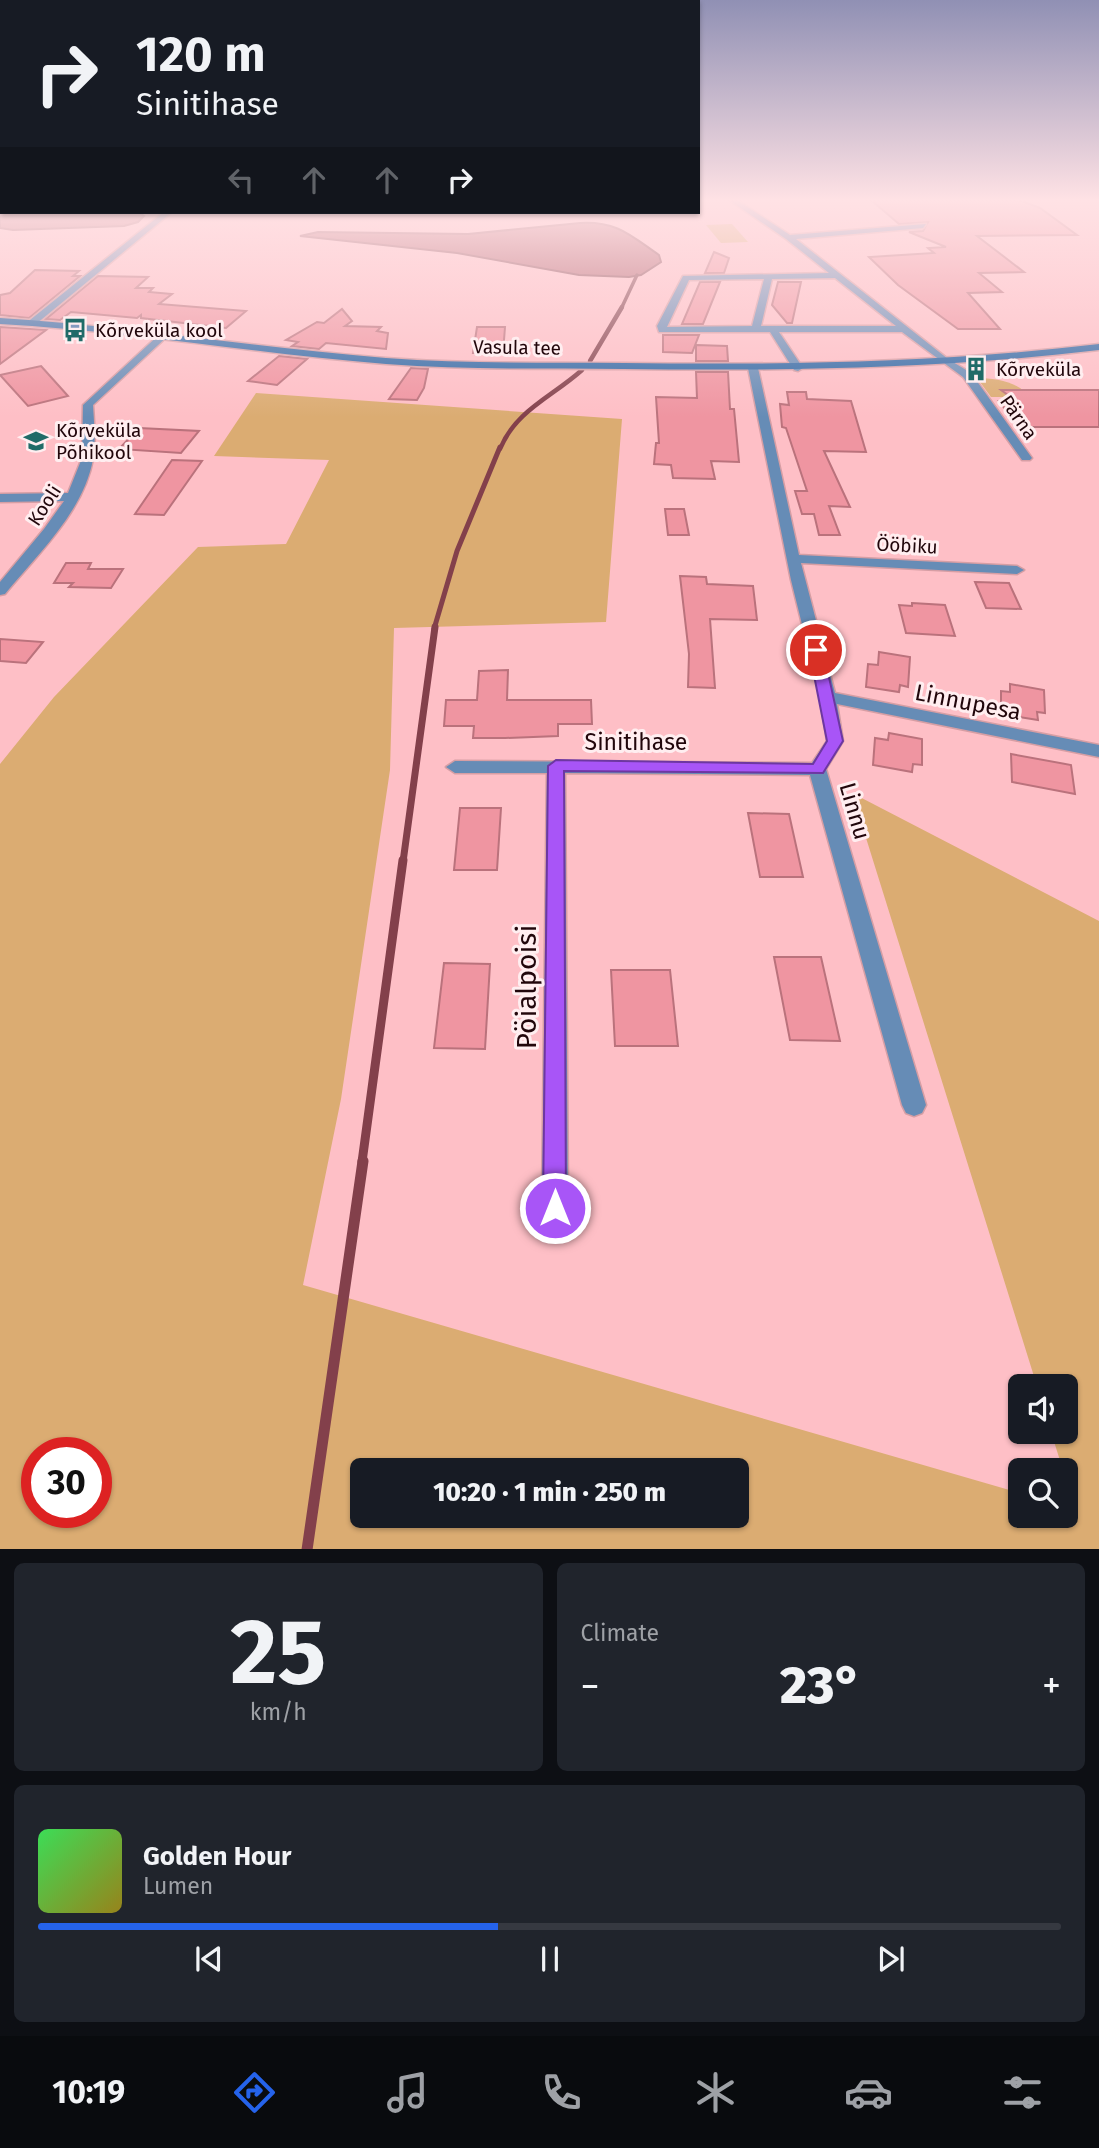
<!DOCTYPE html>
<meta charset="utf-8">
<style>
:root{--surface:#171b24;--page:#20242c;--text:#f1f3f6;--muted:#9ea1a6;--line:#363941;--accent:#2563eb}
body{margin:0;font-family:"Fira Sans",sans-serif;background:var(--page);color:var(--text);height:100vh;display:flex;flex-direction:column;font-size:26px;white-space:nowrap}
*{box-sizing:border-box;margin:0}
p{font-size:23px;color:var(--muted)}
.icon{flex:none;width:38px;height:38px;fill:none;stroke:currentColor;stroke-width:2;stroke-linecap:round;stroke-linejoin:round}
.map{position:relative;height:1549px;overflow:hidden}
.panel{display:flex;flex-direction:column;gap:14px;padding:14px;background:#0d0f14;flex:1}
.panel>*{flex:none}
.top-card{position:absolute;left:0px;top:0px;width:700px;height:214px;box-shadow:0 2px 5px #0004;background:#171b24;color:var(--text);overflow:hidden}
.buttons{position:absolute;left:1008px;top:1374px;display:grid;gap:14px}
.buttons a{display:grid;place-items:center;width:70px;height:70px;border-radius:10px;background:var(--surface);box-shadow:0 2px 5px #0004;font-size:35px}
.speed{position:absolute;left:21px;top:1437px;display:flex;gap:14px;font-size:35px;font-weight:700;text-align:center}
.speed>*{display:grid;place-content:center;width:91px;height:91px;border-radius:50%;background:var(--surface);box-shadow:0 2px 5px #0004;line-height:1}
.speed .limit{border:10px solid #d22;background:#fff;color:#111}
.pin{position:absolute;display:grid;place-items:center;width:60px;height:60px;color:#fff;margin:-30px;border:4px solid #fff;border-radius:50%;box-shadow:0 2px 7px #0007}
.me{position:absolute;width:77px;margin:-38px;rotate:0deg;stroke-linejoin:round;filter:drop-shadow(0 0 5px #0008)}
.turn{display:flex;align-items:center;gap:24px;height:147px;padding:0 21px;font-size:32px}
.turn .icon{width:91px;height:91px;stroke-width:2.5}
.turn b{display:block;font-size:49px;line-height:60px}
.lanes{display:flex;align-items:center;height:66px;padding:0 21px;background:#0003;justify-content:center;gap:35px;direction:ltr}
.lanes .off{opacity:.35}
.big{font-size:52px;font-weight:800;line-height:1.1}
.panel .card{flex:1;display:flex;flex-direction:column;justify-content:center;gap:10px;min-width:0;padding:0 24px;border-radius:10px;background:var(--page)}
.panel .dial{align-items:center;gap:0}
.dial b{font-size:91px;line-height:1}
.song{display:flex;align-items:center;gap:21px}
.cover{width:84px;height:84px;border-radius:10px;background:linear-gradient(135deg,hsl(130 70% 55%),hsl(50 70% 35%))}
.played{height:7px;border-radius:4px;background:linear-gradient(90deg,var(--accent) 45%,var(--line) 45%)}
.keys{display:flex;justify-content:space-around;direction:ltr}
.heat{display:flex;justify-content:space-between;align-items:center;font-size:38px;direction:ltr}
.panel .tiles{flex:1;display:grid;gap:14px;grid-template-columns:1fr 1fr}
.card:last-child{grid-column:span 2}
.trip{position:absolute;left:350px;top:1458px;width:399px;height:70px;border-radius:10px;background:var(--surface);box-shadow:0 2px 5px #0004;font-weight:800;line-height:70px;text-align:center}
.tab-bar{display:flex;height:112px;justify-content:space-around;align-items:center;background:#090b0e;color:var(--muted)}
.tab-bar .icon{width:49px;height:49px}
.tab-bar .selected{color:var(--accent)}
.tab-bar b{font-size:32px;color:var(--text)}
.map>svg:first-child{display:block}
.green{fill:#dbac72;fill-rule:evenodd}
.water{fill:#ad5966;stroke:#83404b;stroke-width:2}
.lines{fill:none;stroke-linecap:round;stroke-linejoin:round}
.stream-far5{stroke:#83404b;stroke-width:3.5}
.stream-far4{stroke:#83404b;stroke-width:4.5}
.stream-far3{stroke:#83404b;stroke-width:5}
.stream-far2{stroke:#83404b;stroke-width:7}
.stream-far1{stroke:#83404b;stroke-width:9}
.stream{stroke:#83404b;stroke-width:11}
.building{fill:#ef95a1;stroke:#ba727c;stroke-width:2}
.street-casing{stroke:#d69ea4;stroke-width:3}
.secondary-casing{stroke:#d69ea4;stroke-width:3}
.street{fill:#668cb6;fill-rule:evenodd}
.secondary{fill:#2c68a5;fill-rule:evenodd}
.route{fill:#a855f7;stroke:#6d37a1;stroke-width:2}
.labels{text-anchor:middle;stroke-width:6;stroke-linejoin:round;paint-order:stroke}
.far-poi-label{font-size:19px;fill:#21060b;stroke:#ffeef0;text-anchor:start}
.far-street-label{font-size:19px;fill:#21060b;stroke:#ffeef0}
.street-label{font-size:23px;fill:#21060b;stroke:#ffeef0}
.near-street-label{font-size:28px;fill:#21060b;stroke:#ffeef0}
</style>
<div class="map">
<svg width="1099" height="1550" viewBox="0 0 1099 1550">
<rect width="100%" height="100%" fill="#febfc6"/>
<g class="green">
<polygon points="732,224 748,242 721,243 706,225"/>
<path d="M 977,378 C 995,378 1019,382 1030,397 L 991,397 Z"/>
<path d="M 256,393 L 622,419 L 606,622 L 394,628 L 390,770 L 341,1099 L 303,1285 L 1020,1493 L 1020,1516 L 1066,1516 L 1066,1507 L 1075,1509 L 1066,1470 L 1063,1470 L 1051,1432 L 1066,1432 L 1066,1386 L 1037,1386 L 852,793 L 1099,921 L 1099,1549 L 0,1549 L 0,764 L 54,697 L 198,547 L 286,544 L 329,460 L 214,456 ZM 37,1452 L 96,1452 L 96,1512 L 37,1512 ZM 362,1470 L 737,1470 L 737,1516 L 362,1516 Z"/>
</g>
<g class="water">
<polygon points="0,200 2,212 138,212 144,216 138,222 124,226 13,230 0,228"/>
<path d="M 580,223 C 617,221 630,235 659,255 L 661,262 L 641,275 L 629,277 L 579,275 L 457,253 L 300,236 L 318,232 L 468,234 Z"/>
</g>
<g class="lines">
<polyline class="stream-far5" points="621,309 637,275"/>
<g class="stream-far4">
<polyline points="590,361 622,307"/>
<path d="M 500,449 C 516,410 552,397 582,370"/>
</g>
<polyline class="stream-far3" points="434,629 457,551 500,447"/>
<polyline class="stream-far2" points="403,862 435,627"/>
<polyline class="stream-far1" points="362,1162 403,860"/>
<polyline class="stream" points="307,1550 363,1161"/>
</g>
<g class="building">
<polygon points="871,200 1019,200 1040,208 1077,235 977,236 1024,272 979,273 1002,292 968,293 1000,329 958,329 898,285 869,257 934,253 928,248 946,247 909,232 923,231 928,222 899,224"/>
<polygon points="714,252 729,258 724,273 705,273"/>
<polygon points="35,270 79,271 73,276 80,276 29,318 0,315 0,295 10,293"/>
<polygon points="98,276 148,277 136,288 153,288 149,292 172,294 159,304 246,311 226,328 141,318 141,315 137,318 71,312 60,320 46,319"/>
<polygon points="700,282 720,282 703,324 682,324"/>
<polygon points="778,282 801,282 792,323 787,323 772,305"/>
<polygon points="342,309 352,321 345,326 381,327 377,331 388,333 386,349 326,343 319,349 292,346 298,342 286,340 317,322 324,323"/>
<polygon points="0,327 46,330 0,364"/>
<polygon points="477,327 505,327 503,353 473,353"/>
<polygon points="663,335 699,335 692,353 663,352"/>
<polygon points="696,345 727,346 728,361 696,361"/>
<polygon points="279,356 307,359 277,385 248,381"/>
<polygon points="41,366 68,396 28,406 0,375"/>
<polygon points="411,368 428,369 424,388 417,400 389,399"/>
<polygon points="696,372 728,372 730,409 734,409 739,462 711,461 715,479 673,478 671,465 654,464 656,443 659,443 656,397 697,398"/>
<polygon points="1001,390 1099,390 1099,427 1019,427 999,401 1016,401"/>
<polygon points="787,392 806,392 807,399 851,401 866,452 824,451 850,507 829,506 840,535 819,535 814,514 802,514 795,491 807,491 786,428 782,427 780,404 789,405"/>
<polygon points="139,428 199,431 181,453 119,449"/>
<polygon points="172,460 202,461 164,515 135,514"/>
<polygon points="665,509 684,509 689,535 668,535"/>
<polygon points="66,563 91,563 88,569 123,569 111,588 69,587 73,583 54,583"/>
<polygon points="680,576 706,577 707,584 753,586 757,620 710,619 715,688 688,687 689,654"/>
<polygon points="975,582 1009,583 1021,609 986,608"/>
<polygon points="912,603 945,605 955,636 906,633 899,605 912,606"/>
<polygon points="0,639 43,642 26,663 0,661"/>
<polygon points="879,652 910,657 908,687 900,685 899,692 866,687 868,664 878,665"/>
<polygon points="508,670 507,700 591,700 592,724 558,724 558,736 505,738 473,738 474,726 444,726 446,700 477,700 479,671"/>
<polygon points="1010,684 1044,690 1045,713 1037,712 1038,720 1001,714 1001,691 1010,692"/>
<polygon points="889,733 922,739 922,765 913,764 912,772 873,765 875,738 888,740"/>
<polygon points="1011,754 1071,765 1075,794 1012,782"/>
<polygon points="460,808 501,808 497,870 454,870"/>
<polygon points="748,813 789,814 803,877 760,877"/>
<polygon points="774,957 821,957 840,1041 790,1040"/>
<polygon points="444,963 490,964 485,1049 434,1048"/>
<polygon points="611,970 670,970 678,1046 615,1046"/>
</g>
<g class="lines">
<g class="street-casing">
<g id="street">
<path d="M 729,200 L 737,200 L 790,235 L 926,224 L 923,228 L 796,239 L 948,359 L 971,373 L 1032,458 L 1030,460 L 1022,460 L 963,377 L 902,332 L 779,332 L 803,368 L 798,371 L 794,370 L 770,332 L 659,332 L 657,326 L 683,276 L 829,273 L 786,239 ZM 835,278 L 896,326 L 761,326 L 772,279 ZM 764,279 L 752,326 L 667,327 L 689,280 Z"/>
<polygon points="164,212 172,212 36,324 30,324 30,320"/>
<path d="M 162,332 L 170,334 L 93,405 C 94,423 96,442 93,459 C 84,511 37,555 5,594 L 0,595 L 0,582 L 44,529 L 64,501 L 0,502 L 0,494 L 68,493 L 82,458 L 83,405 Z"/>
<polygon points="753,365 758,368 799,555 1017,566 1024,570 1017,574 801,563 835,693 1099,745 1099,757 837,704 843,741 826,769 926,1105 922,1113 914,1116 906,1113 902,1105 810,775 565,773 568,1207 564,1216 555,1220 546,1216 542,1207 547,773 455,773 446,767 455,761 812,763 827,741 820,697 791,580 748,368"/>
</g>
</g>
<g class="secondary-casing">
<path id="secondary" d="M 0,318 C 129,326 257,348 386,358 C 465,364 544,362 624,363 C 783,365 941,363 1099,344 L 1099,350 C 941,369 783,371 624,369 C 544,368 465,370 386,364 C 257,354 129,331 0,324 Z"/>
</g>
<use href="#street" class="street"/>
<use href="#secondary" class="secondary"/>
</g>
<linearGradient id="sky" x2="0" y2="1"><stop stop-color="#9090b4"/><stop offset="0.48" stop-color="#ffe2e5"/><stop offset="1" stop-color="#ffe2e5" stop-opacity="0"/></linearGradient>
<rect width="1099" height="417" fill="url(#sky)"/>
<polygon class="route" points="816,646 823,650 843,741 823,773 564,771 566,1208 563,1216 555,1219 546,1216 543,1208 548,766 556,760 813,764 827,741 809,650"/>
<defs>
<g id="bus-bare" transform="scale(1.89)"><path d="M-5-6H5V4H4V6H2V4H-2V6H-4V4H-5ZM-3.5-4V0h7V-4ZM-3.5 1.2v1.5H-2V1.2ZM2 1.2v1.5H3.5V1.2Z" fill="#206b68" stroke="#ffeef0" stroke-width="2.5" paint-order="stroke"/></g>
<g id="building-bare" transform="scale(1.89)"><path d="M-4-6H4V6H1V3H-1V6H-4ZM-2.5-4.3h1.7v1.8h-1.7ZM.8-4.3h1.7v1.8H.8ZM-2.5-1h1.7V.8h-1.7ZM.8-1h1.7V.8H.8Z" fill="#206b68" stroke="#ffeef0" stroke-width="2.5" paint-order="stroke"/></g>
<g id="school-bare" transform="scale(1.89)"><path d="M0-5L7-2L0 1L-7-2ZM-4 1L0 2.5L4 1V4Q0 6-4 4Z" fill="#206b68" stroke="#ffeef0" stroke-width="2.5" paint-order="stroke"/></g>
</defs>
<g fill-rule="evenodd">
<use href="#bus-bare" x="75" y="330"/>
<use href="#building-bare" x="976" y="369"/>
<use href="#school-bare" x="36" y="441"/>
</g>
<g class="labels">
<g class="far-poi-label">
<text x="95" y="337">Kõrveküla kool</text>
<text x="996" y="376">Kõrveküla</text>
<text x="56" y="437">Kõrveküla<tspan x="56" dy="22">Põhikool</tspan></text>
</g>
<g class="far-street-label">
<text transform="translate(517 347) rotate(1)" y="7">Vasula tee</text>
<text transform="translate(1019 417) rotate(55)" y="7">Pärna</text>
<text transform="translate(44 505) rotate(-57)" y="7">Kooli</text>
<text transform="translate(907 545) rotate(3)" y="7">Ööbiku</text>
</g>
<g class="street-label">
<text transform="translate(968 702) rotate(11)" y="8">Linnupesa</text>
<text x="636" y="750">Sinitihase</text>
<text transform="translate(855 811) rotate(74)" y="8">Linnu</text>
</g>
<g class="near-street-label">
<text transform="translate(526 987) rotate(-90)" y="10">Pöialpoisi</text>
</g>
</g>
</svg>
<div class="buttons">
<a><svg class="icon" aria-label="sound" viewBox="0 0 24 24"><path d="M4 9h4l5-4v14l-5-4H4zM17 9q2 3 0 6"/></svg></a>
<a><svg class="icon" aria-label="search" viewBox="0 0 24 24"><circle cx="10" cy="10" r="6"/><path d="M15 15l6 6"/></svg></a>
</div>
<div class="speed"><div class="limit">30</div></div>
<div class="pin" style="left:816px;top:650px;background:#d93025"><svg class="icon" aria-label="arrive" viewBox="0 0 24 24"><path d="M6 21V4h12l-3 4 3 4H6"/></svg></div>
<svg class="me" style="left:555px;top:1208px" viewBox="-20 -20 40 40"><circle r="17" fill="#a855f7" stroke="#fff" stroke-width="3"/><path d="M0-11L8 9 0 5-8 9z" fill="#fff"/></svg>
<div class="trip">10:20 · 1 min · 250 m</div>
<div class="top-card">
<div class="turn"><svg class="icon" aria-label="right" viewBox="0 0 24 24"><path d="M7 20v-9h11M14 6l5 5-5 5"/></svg><div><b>120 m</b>Sinitihase</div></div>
<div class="lanes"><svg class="icon off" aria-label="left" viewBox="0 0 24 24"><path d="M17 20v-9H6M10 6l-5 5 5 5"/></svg><svg class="icon off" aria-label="ahead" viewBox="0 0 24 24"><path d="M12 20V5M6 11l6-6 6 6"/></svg><svg class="icon off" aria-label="ahead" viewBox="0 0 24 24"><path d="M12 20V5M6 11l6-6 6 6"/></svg><svg class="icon" aria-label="right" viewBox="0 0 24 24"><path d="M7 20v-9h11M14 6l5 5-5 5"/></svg></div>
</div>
</div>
<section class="panel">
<div class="tiles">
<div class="card dial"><b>25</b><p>km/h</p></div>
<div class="card"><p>Climate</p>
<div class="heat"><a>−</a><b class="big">23°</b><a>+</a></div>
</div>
<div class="card">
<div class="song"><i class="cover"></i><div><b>Golden Hour</b><p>Lumen</p></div></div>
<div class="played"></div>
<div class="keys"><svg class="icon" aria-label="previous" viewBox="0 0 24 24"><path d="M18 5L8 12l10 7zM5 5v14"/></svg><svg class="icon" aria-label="pause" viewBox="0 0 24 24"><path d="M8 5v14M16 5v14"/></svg><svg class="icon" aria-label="next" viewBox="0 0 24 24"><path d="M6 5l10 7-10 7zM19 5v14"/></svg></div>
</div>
</div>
</section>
<nav class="tab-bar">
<b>10:19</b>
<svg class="icon selected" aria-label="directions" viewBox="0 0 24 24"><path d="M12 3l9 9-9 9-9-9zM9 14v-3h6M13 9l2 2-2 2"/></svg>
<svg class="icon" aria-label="music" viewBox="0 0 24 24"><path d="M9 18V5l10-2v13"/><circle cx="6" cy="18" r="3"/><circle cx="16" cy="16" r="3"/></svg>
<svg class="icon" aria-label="phone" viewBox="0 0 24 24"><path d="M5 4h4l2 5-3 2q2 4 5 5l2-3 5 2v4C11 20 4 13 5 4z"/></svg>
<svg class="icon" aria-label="climate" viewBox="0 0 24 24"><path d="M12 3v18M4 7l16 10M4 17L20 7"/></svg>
<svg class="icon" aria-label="car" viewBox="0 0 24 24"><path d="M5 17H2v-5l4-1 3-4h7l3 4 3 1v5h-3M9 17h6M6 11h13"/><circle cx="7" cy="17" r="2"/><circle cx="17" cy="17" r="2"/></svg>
<svg class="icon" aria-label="filters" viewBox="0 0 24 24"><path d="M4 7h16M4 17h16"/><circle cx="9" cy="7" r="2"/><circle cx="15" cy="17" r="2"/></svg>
</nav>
